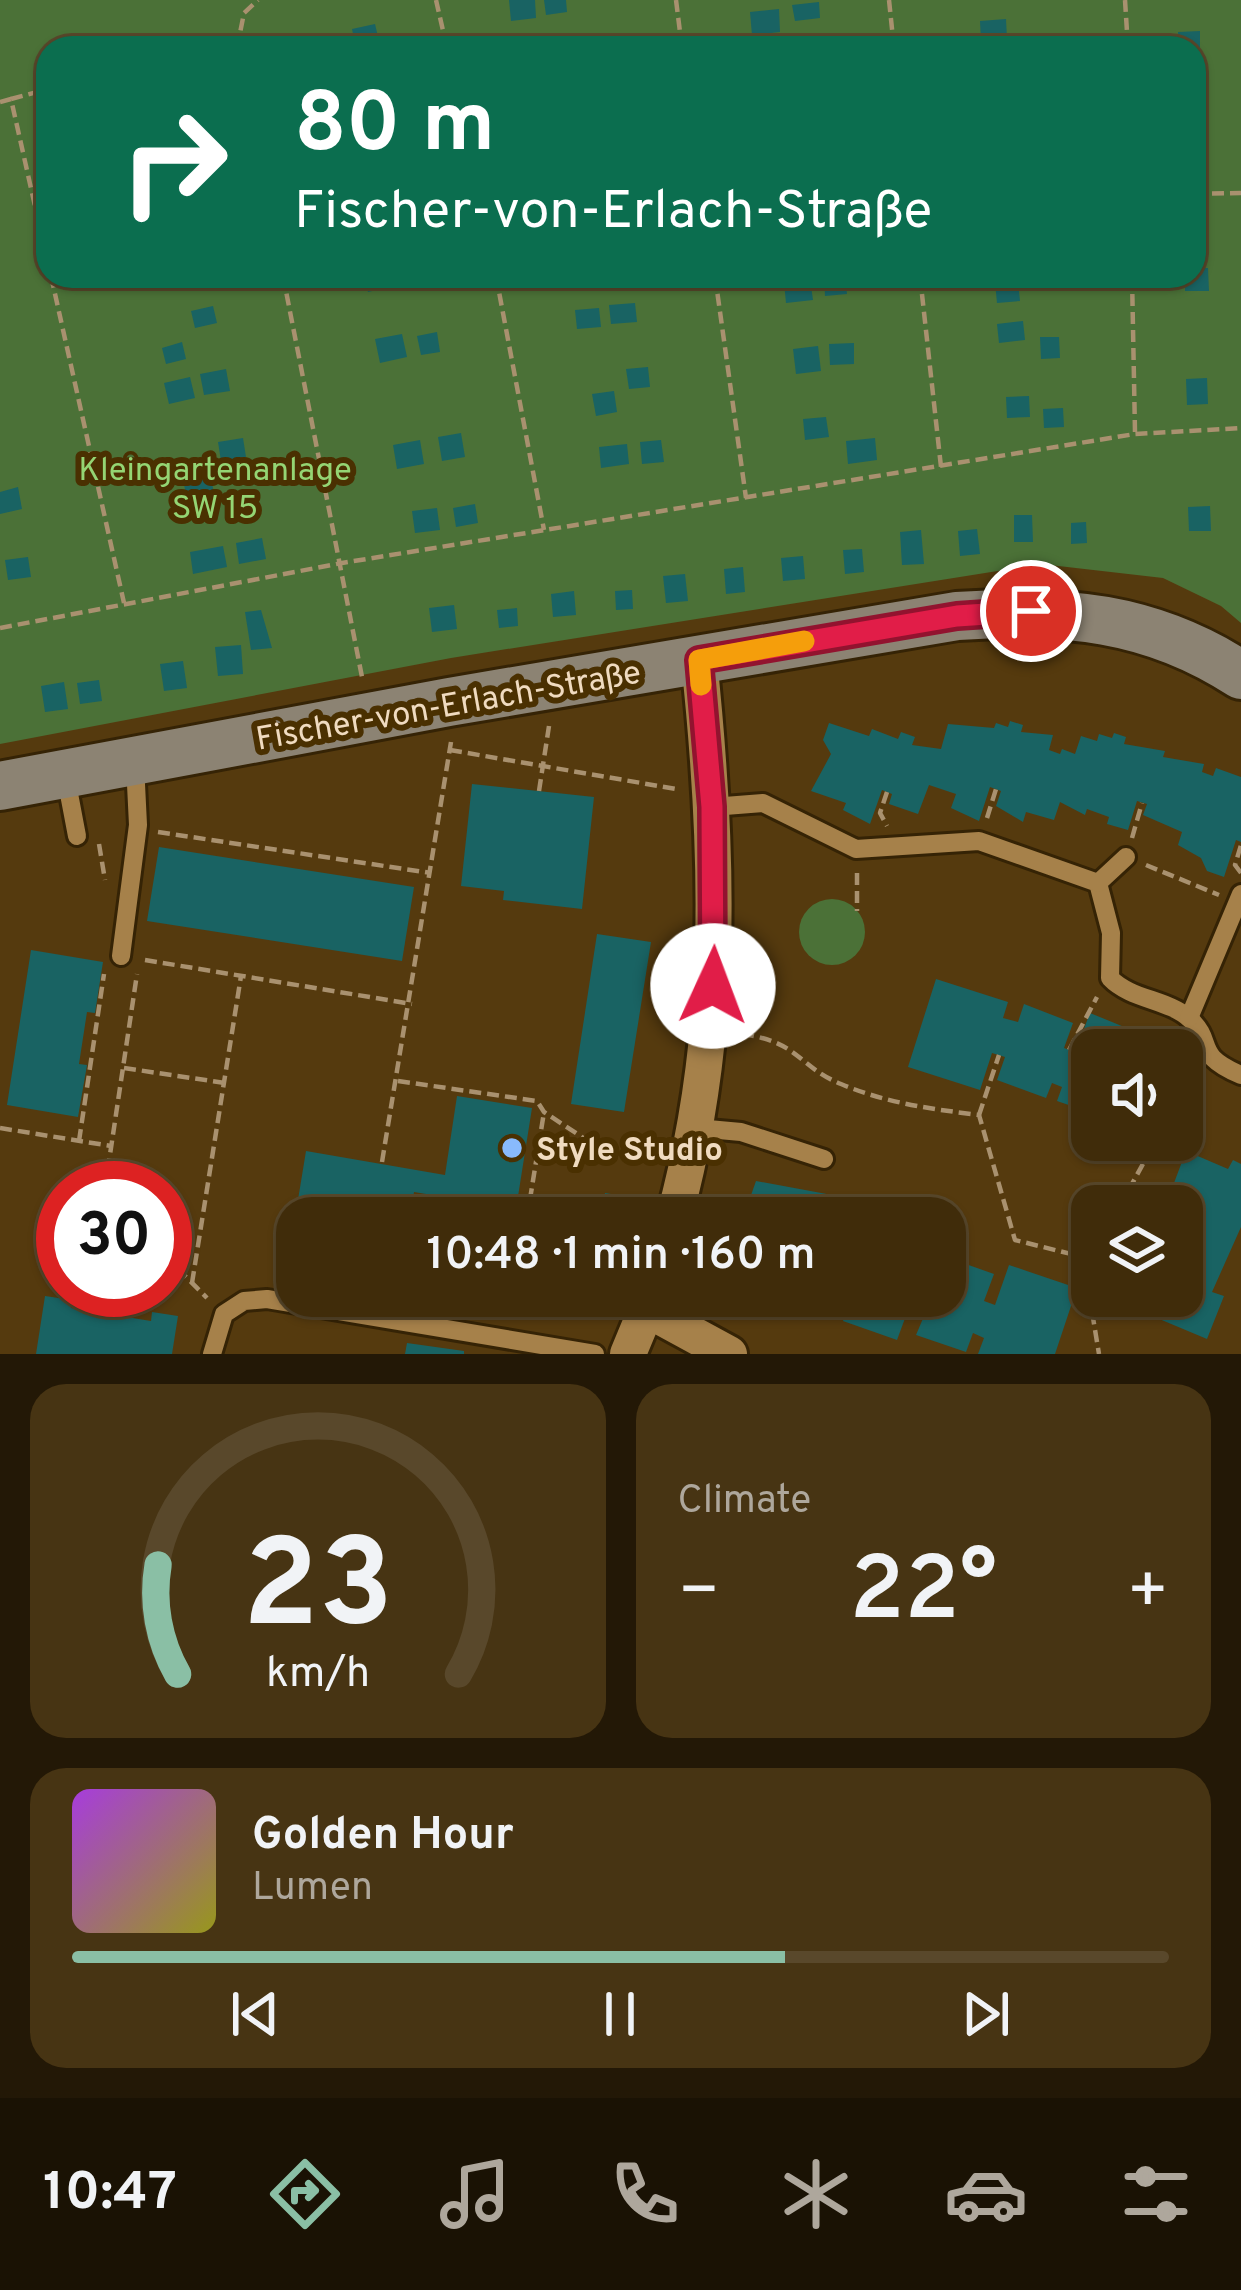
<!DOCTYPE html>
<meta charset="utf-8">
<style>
:root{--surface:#402c0a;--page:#473413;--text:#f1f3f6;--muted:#aea79c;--line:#59482b;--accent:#8abfa5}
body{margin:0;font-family:Overpass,sans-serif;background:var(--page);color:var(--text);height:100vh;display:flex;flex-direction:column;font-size:45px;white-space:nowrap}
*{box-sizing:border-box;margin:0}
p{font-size:39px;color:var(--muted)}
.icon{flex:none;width:66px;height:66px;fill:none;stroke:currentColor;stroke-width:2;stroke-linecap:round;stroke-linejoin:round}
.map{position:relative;height:1354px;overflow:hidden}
.drawer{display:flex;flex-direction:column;gap:30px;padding:30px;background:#231806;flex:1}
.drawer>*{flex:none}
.banner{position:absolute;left:36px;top:36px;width:1170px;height:252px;border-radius:36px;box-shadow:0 3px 9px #0004,0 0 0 3px var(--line);background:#0b6e4f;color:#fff;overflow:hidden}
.tools{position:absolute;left:1071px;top:1029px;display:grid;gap:24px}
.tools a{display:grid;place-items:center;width:132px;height:132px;border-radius:24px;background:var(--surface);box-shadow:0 3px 9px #0004,0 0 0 3px var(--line);font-size:60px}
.speed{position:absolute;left:36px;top:1161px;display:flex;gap:24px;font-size:60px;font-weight:700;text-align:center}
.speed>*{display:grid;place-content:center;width:156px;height:156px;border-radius:50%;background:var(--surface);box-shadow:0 3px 9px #0004,0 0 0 3px var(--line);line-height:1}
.speed .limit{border:18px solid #d22;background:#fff;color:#111}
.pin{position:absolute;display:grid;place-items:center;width:102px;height:102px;color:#fff;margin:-51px;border:6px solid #fff;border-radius:50%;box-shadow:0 3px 12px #0007}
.me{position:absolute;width:132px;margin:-66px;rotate:2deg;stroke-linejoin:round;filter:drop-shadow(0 0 9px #0008)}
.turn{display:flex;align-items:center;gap:42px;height:252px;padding:0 60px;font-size:54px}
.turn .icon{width:156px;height:156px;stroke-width:2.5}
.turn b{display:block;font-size:84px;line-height:102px}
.big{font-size:90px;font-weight:600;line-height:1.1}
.drawer .card{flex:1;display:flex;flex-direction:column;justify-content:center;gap:18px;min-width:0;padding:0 42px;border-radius:36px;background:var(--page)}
.drawer .dial{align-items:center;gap:0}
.dial svg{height:312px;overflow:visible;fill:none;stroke:var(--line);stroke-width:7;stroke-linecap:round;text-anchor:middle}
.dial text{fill:var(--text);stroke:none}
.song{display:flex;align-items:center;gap:36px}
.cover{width:144px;height:144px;border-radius:18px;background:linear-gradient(135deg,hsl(280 70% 55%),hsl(60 70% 35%))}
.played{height:12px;border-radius:6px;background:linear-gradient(90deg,var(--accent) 65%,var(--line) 65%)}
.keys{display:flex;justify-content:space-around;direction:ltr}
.heat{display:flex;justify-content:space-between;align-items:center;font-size:66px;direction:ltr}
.drawer .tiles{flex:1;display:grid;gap:30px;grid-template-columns:1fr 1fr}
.card:last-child{grid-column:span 2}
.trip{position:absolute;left:276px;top:1197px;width:690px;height:120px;border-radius:36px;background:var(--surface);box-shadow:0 3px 9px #0004,0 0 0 3px var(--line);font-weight:600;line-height:120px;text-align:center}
.dock{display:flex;height:192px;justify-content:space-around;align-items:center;background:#1a1204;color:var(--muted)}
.dock .icon{width:84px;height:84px}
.dock .selected{color:var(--accent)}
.dock b{font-size:54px;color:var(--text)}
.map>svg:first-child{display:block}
.green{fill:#4b7137;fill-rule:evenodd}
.building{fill:#196363}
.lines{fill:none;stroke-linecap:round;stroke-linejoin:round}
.lane-casing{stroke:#352305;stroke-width:24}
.street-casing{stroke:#352305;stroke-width:42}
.secondary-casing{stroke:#352305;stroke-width:54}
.path{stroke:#a9916f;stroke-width:4.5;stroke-dasharray:12 6;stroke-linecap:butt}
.lane{stroke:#a6814a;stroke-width:18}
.street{stroke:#a6814a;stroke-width:36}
.secondary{stroke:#8c8373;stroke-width:48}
.route-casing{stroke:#92132f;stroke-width:30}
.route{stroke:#e11d48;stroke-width:21}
.slow{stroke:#f59e0b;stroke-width:21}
.poi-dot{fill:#89bafc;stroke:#4a3001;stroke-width:4.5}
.labels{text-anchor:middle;stroke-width:12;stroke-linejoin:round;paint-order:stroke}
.park-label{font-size:33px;fill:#94d573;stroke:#4a3001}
.street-label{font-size:33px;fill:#f0dbc0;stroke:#4a3001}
.poi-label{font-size:33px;font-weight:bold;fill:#f0dbc0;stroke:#4a3001;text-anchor:start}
</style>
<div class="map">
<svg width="1241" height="1354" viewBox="0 0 1241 1354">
<rect width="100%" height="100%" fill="#553a0e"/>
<g class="green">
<path d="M 0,0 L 1241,0 L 1241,623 L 1221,606 L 1163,578 L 1041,564 L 451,658 L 0,744 ZM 48,48 L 1194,48 L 1194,276 L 48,276 Z"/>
<circle cx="832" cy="932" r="33"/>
</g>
<g class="building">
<polygon points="509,0 535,0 536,18 511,21"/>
<polygon points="544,0 566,0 567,12 546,15"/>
<polygon points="819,2 820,18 795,21 792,5"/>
<polygon points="779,9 780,32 752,35 750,12"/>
<polygon points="1006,19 1007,39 981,41 980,21"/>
<polygon points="375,24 380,45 356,48 352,29"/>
<polygon points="1200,31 1200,58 1194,58 1194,48 1178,48 1178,32"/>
<polygon points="1205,140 1206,168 1194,168 1194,141"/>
<polygon points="1194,268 1208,268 1209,291 1185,291 1185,276 1194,276"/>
<polygon points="364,276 388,276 390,287 368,292"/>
<polygon points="824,276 845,276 847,294 825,296"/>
<polygon points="810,279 813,300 786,303 784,282"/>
<polygon points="1018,281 1020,301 997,303 995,282"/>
<polygon points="635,303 637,322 611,324 609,305"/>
<polygon points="213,306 217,323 195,328 191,311"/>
<polygon points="599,308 601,327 577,329 575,310"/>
<polygon points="1023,321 1025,340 999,343 997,324"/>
<polygon points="437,332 440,352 421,355 417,336"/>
<polygon points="402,334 407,357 380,363 375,339"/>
<polygon points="1040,337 1059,337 1060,358 1041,359"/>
<polygon points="182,342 186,359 166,364 162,348"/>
<polygon points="854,343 854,364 830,365 829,344"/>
<polygon points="818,346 821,371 796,374 793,349"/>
<polygon points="648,367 650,387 629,389 626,369"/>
<polygon points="226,369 230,391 204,395 200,374"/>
<polygon points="190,377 195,398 169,404 164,383"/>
<polygon points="1207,378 1208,404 1187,405 1186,379"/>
<polygon points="614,391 617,412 596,416 592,394"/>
<polygon points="1029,396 1030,417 1007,418 1006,397"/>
<polygon points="1063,408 1064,427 1044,428 1043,409"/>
<polygon points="826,417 829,437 805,440 803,419"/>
<polygon points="461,433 465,457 442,461 438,437"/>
<polygon points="243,438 246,457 221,461 218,442"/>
<polygon points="875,438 877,460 848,464 846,441"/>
<polygon points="420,440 424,464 397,469 393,445"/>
<polygon points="661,440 664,462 642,464 640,442"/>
<polygon points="627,444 629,464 601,468 599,447"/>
<polygon points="210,474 214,493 187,499 183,480"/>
<polygon points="18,487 22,509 0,514 0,492"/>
<polygon points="475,504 478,523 456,527 453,508"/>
<polygon points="1210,506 1211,531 1189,531 1188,507"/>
<polygon points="437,508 440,530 415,533 412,511"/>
<polygon points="1014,515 1032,515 1033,542 1014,542"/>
<polygon points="1086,522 1087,543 1071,544 1071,523"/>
<polygon points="977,529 980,554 960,556 958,531"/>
<polygon points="921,530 924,564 902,565 900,532"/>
<polygon points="262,538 266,559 239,564 236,543"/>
<polygon points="223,546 227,567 193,574 190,552"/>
<polygon points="862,549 864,572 845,574 843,550"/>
<polygon points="803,556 805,579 783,581 781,558"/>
<polygon points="28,557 31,577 8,580 5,560"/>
<polygon points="743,567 745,592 726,594 724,569"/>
<polygon points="685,574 688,601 666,603 663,576"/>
<polygon points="632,590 633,609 616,610 615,591"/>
<polygon points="574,591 576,615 553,617 551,594"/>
<polygon points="454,605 457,629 432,632 429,608"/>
<polygon points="517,608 518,626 499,628 497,610"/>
<polygon points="261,610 272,648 251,650 245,612"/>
<polygon points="241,645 243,674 218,676 215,647"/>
<polygon points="183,661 187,688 164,691 160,664"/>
<polygon points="99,680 102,701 80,704 77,683"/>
<polygon points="64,682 68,709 45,712 41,686"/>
<polygon points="1010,721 1023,725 1021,732 1053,735 1049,750 1060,754 1062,749 1075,754 1081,736 1097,741 1099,734 1112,738 1114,733 1126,737 1124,744 1165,751 1163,757 1204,764 1202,772 1213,776 1216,768 1241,777 1241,842 1236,840 1224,877 1207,871 1201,858 1178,845 1182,832 1143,815 1147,804 1137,801 1128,830 1107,824 1109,817 1087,809 1085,815 1060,802 1054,820 1026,812 1023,822 996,806 1001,791 990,787 979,821 951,808 956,794 929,785 918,814 889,804 892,794 882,790 870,824 843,810 846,803 811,791 831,754 823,740 829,723 869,736 872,729 898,739 901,732 915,737 912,745 941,749 948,724 994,728 996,723 1008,727"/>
<polygon points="472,784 594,797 582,909 503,900 504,891 461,886"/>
<polygon points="159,847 414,887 402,961 147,921"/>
<polygon points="597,934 651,942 624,1112 571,1104"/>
<polygon points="31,950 103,962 95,1013 87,1012 79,1064 87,1065 78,1117 7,1105"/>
<polygon points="936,979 1008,1002 1003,1018 1018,1022 1024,1004 1073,1023 1064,1048 1075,1052 1090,1013 1156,1040 1153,1050 1092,1050 1092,1113 1057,1101 1062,1087 1052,1083 1046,1098 997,1080 1005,1057 992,1053 980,1090 908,1067"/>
<polygon points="457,1096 532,1108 516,1209 414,1192 410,1218 295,1218 306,1151 445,1175"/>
<polygon points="1186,1151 1228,1169 1233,1160 1241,1164 1241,1227 1212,1292 1224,1296 1207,1339 1133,1308 1137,1296 1182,1296 1184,1198 1171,1191"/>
<polygon points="756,1181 832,1195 827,1209 851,1218 743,1218"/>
<polygon points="605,1193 629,1197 626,1218 602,1216"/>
<polygon points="946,1257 994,1274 984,1301 995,1305 1009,1265 1077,1288 1055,1354 978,1354 984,1338 973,1333 966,1352 916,1335 927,1309 911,1302 897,1340 843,1321 851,1296 945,1296"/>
<polygon points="45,1296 72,1300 71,1308 151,1321 152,1312 178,1316 172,1354 36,1354"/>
<polygon points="407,1343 464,1351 464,1354 405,1354"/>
</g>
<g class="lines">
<g class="lane-casing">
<g id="lane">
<polyline points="66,778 77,836"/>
<path d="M 712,807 L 763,803 L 856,849 L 979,841 L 1098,883 L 1111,933 L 1110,978 C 1131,1000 1168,999 1190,1019 C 1216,1044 1192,1054 1241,1075"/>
<polyline points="1098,883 1126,857"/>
<polyline points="121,956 138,825 135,764"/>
<polyline points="1189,1018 1241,894"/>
<polyline points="697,1128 741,1132 824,1159"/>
<polyline points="212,1354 224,1314 244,1301 267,1299 595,1354"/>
</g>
</g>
<g class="street-casing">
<g id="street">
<path d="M 674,1218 C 725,1033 719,849 699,660"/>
<polyline points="648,1310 729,1354"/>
<polyline points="628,1354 652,1296"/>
</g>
</g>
<g class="secondary-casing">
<path id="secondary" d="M 0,786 L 449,702 L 957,616 C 1062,609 1151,616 1241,675"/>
</g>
<g class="path">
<polyline points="436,0 447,48"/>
<polyline points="676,0 682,48"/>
<polyline points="889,0 894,48"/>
<polyline points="1125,0 1128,48"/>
<polyline points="206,48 235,40"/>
<polyline points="237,48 244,13 258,0"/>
<polyline points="11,99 48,89"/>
<polyline points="0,102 11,99 48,264"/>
<polyline points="1194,194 1241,193"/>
<polyline points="51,276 124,603"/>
<polyline points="283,276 362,677"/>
<polyline points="496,276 544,530"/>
<polyline points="715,276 746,498"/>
<polyline points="920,276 941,467"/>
<polyline points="1132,276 1135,432"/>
<polyline points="0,628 342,563 1135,434 1241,428"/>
<polyline points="450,750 676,789"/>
<polyline points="539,791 549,726"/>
<polyline points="887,792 880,813 887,826"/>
<polyline points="987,818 996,789"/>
<polyline points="158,832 431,873"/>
<polyline points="1132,838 1142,803"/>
<polyline points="99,844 105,880"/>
<polyline points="1146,865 1219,895"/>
<polyline points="857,873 857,911"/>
<polyline points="1241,873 1235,865 1241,845"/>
<polyline points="145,960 412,1004"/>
<path d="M 742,1034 C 800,1042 797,1066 841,1084 C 886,1103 931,1109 979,1115 L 1015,1240 L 1083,1257"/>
<polyline points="1069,1050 1097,997"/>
<polyline points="124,1068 225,1083"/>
<polyline points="398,1081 537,1101 544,1112 588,1141"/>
<polyline points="1182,1098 1202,1076"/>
<polyline points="979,1115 999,1055"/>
<polyline points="0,1128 111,1146"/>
<polyline points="79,1141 104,974"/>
<polyline points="382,1162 451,742"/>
<polyline points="105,1188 137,974"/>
<polyline points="1120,1206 1156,1140"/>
<polyline points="438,1218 439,1210 487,1218"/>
<polyline points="527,1218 544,1112"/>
<polyline points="1092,1244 1083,1257 1099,1354"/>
<polyline points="165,1256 207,1298"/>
<polyline points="192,1283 241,976"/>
<polyline points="491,1314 494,1296"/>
</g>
<use href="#lane" class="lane"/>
<use href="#street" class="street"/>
<use href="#secondary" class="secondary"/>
</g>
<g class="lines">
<g class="route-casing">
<polyline id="route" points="713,986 712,807 699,660 957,616 1031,611"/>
</g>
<use href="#route" class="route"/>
<polyline class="slow" points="701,685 699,660 804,641"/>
</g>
<circle class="poi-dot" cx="512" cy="1148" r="12"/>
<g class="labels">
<g class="park-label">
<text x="215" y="480">Kleingartenanlage<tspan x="215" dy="38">SW 15</tspan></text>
</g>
<g class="street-label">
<text transform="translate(448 704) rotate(-10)" y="12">Fischer-von-Erlach-Straße</text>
</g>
<g class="poi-label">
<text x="536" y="1160">Style Studio</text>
</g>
</g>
</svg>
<div class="tools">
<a><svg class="icon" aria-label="sound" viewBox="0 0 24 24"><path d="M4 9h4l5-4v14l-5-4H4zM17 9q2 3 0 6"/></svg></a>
<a><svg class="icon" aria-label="layers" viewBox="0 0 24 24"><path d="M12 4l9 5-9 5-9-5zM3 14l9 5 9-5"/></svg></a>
</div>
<div class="speed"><div class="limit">30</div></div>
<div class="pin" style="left:1031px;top:611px;background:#d93025"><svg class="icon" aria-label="arrive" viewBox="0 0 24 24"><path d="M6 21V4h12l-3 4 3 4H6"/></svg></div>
<svg class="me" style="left:713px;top:986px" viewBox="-20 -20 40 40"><circle r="19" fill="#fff"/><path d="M0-13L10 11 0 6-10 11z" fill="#e11d48"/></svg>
<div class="trip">10:48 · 1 min · 160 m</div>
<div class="banner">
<div class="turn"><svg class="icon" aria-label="right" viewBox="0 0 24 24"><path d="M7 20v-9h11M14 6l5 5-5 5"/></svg><div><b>80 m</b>Fischer-von-Erlach-Straße</div></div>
</div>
</div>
<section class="drawer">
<div class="tiles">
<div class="card dial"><svg viewBox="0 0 100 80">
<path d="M14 69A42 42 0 1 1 86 69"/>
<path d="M14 69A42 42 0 0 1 9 41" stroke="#8abfa5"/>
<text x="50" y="56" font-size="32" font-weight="700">23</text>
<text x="50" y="72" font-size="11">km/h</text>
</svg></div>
<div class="card"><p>Climate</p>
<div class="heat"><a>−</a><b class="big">22°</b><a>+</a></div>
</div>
<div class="card">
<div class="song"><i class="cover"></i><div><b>Golden Hour</b><p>Lumen</p></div></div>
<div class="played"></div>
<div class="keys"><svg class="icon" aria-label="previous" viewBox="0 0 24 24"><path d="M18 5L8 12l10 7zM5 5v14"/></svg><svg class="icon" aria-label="pause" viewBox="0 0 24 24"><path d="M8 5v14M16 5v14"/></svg><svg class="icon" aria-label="next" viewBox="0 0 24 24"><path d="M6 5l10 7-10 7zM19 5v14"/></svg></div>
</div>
</div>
</section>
<nav class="dock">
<b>10:47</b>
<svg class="icon selected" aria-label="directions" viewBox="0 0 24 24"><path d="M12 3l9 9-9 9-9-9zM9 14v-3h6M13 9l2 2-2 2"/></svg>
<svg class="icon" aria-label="music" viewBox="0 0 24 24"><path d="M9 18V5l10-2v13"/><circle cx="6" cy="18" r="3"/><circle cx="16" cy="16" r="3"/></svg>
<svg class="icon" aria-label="phone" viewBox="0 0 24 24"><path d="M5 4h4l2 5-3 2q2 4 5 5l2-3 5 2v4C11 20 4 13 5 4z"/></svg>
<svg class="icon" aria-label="climate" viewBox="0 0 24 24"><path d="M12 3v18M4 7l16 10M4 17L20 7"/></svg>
<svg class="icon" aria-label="car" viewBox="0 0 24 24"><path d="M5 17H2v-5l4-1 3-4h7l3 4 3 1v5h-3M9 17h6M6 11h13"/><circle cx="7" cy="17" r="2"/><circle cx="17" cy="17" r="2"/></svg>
<svg class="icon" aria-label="filters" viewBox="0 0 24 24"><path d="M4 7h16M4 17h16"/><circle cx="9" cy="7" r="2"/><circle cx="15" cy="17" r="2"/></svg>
</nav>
